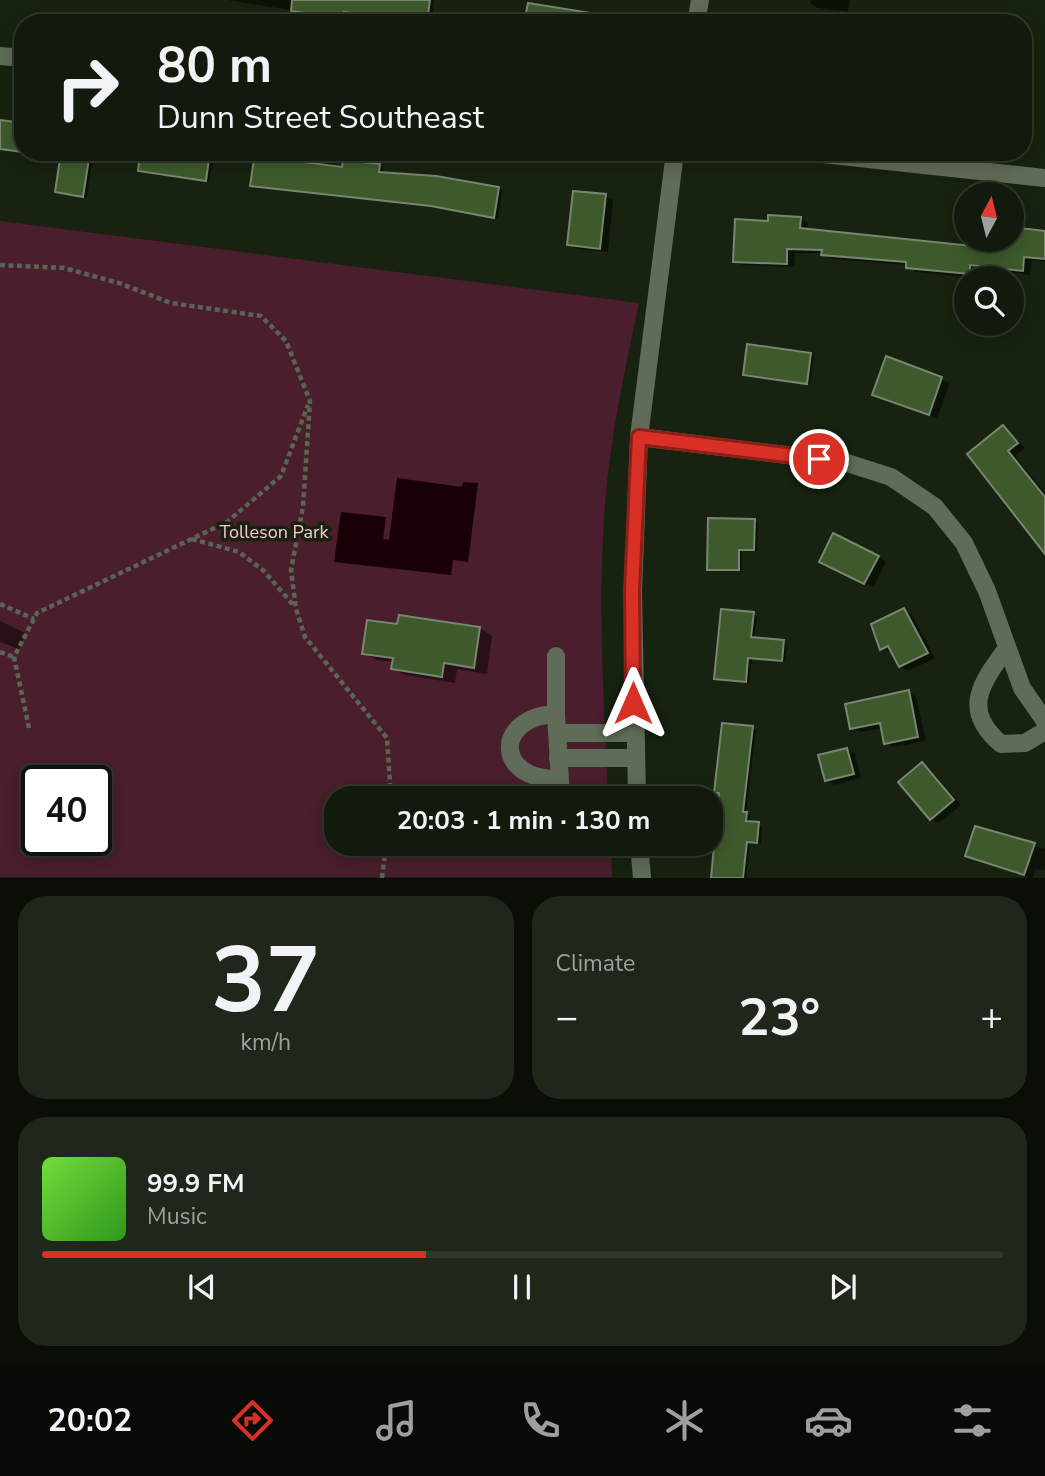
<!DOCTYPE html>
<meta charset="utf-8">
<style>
:root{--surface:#111a0c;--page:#1e271a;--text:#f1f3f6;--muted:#9ca19d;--line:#30382d;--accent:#d93025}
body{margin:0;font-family:"Nunito Sans",sans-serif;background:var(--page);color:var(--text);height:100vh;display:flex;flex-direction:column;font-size:26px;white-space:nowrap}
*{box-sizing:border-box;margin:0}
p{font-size:23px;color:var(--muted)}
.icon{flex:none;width:38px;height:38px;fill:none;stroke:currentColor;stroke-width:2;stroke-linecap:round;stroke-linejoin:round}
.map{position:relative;height:878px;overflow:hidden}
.drawer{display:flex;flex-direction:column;gap:18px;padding:18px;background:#090e07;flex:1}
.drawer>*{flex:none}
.hud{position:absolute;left:14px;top:14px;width:1018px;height:147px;border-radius:28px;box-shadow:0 4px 18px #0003,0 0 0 2px var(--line);background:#111a0c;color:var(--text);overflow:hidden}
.needle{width:46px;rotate:7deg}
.controls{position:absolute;left:954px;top:182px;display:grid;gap:14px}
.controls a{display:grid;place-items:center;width:70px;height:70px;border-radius:50%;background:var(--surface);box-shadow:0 4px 18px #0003,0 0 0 2px var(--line);font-size:35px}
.speed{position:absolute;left:21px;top:765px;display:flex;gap:14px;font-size:35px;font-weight:700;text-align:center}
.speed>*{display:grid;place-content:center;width:91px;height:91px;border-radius:50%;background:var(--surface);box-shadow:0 4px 18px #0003,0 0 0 2px var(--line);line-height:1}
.speed .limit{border:4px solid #111;border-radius:10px;background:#fff;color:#111}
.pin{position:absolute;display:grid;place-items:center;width:60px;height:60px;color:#fff;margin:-30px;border:4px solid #fff;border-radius:50%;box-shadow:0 2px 7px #0007}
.me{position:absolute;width:77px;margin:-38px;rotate:0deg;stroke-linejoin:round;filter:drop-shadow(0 0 5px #0008)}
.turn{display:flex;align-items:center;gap:24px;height:147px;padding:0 28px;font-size:32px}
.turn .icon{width:91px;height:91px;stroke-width:2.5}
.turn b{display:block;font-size:49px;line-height:60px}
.big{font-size:52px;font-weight:700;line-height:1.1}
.drawer .widget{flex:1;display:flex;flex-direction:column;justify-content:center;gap:10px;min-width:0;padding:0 24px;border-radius:28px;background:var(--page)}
.drawer .dial{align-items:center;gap:0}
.dial b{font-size:91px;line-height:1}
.song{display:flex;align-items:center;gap:21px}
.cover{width:84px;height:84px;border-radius:10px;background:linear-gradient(135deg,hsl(100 70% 55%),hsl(110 70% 35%))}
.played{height:7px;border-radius:4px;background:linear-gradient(90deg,var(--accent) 40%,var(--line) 40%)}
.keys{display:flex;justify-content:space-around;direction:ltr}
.heat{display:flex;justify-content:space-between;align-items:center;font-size:38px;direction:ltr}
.drawer .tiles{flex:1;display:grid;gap:18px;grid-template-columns:1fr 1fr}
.widget:last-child{grid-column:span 2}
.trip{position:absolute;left:324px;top:786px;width:399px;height:70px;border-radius:28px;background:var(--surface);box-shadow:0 4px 18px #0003,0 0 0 2px var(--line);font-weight:700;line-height:70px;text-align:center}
.tabs{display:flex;height:112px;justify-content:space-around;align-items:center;background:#070a05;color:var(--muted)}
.tabs .icon{width:49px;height:49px}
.tabs .selected{color:var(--accent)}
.tabs b{font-size:32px;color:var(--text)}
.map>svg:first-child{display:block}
.green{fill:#4a1e2c;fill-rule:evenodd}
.water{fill:#180006}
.shadow{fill:#0007}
.building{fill:#3e5a2c;stroke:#788670;stroke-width:2}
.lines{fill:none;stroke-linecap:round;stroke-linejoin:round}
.path{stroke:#5a6454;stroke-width:4.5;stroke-dasharray:5 3.5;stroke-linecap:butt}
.minor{stroke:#5f6c57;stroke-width:18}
.route-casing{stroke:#8d1f18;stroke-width:18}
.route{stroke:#d93025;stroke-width:12}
.labels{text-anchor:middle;stroke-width:7;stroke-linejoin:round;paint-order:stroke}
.park-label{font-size:18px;fill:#fdc6d4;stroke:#172210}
</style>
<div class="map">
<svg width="1045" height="878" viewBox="0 0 1045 878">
<rect width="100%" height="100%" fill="#172210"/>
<path class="green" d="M 0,221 L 639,303 C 624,374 608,447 604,520 C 598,612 604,706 608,798 L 336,798 L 336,844 L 611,844 L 612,877 L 0,877 ZM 37,780 L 96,780 L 96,840 L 37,840 Z"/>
<polygon class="water" points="397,478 462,487 463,482 478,483 468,562 453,560 451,575 334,562 341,512 386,517 383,539 389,540"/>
<g class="shadow">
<polygon points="227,0 434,0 431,23 349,13 348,19"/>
<polygon points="811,0 850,0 848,12 818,8 810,3"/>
<polygon points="0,122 23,125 23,152 211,152 214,154 209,182 143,173 140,171 141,162 93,155 87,197 60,194 57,192 62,158 0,149"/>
<polygon points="256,152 273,152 275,160 343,169 379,165 383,167 382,174 435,178 499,188 502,190 498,219 436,207 255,187 252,185"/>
<polygon points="605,196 613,200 608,252 577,249 569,244"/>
<polygon points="800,219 808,223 808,230 1002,251 1003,240 1012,240 1012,229 1045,233 1045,262 1032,260 1030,275 978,268 977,278 916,272 908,265 831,259 822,253 795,253 794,267 743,265 735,261 770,222"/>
<polygon points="810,354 814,356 810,384 745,374"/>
<polygon points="887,359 950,383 937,418 882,398"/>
<polygon points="1003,427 1025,448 1015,456 1045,493 1045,552 970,454"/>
<polygon points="754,521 758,523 757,551 742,551 742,571 709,569"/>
<polygon points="878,557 886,562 873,587 829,566"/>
<polygon points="903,610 912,615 935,658 908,671 900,666 893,652 882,649"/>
<polygon points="753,614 757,616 754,639 787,644 785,662 752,659 749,683 719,680 716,678"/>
<polygon points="400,617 480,628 492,636 487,674 457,669 455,683 405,675 393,668 394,662 377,660 364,653 399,626"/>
<polygon points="0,621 25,633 19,649 0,642"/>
<polygon points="908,692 916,697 926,741 894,747 886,743 883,728 860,732 852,728"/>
<polygon points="752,728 756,730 746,813 750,816 749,823 762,826 761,843 750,843 746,878 713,878 719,794 716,792"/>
<polygon points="847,749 855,754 861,778 834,785 826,780"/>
<polygon points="922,764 930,769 961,805 939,823 931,819"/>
<polygon points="976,828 1045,849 1045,870 1036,869 1033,878 1029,878 967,855"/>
</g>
<g class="building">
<polygon points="292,0 430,0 427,23 344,12 344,18 291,11"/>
<polygon points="528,3 591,13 590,23 524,23"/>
<polygon points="0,120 23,123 23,152 0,149"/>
<polygon points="61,152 90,152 83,197 55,192"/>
<polygon points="140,152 210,152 206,181 138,171"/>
<polygon points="255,152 273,152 272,158 342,167 343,160 380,164 379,172 436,176 499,187 494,218 431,206 250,186"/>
<polygon points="573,191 606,194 600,249 567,245"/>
<polygon points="768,215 801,217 800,228 1001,249 1002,240 1012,240 1012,227 1045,231 1045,259 1024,257 1023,271 970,265 970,274 906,268 906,262 821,255 822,250 787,249 787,264 733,262 735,219 768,221"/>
<polygon points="747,344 811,353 807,384 743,375"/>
<polygon points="886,356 942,377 929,415 872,395"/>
<polygon points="1003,425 1018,443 1008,451 1045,497 1045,554 967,454"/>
<polygon points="708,518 755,519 754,550 739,550 739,570 707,570"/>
<polygon points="833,533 879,556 864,584 819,562"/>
<polygon points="904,608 928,653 899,667 888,646 880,650 871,624"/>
<polygon points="721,609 754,612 751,637 784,640 782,661 748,658 746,682 714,679"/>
<polygon points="399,615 480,627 474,668 444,663 442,677 391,669 393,658 362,654 367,620 397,624"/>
<polygon points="909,690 918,737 884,744 880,723 850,729 845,704"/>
<polygon points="722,723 753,726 743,812 747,812 746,821 759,822 757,843 747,842 743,878 711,878 719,793 714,793"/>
<polygon points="847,748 854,774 825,781 818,755"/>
<polygon points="922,762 954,800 930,820 898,782"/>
<polygon points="975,826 1035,843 1024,875 965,856"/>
</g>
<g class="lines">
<g class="path">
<polyline points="0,265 64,268 119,283 171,303 261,316 286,341 310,401 303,507 291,570 296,609 305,637 387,738 391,798"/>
<polyline points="192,539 239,552 264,571 295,607"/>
<polyline points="0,604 34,619"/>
<polyline points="0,652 14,657"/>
<polyline points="29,728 14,657 37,613 227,522 281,476 308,405"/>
<polyline points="382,878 386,844"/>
</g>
<g class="minor">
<polyline points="696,23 700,0"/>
<polyline points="0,56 23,58"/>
<polyline points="804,152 1045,178"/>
<polyline points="639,437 844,462 891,477 935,507 964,543 987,591 1022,688 1045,721"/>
<path d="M 1007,648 C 981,683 961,710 1001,744 L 1025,743 L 1045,731"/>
<polyline points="556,656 556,714 561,798"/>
<path d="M 556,714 C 493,717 495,781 559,779"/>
<polyline points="557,733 633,733"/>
<polyline points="558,758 635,758"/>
<polyline points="637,798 633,591 639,437 675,152"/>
<polyline points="639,844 642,878"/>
</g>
</g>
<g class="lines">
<g class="route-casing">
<polyline id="route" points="633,703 632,591 639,437 819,459"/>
</g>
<use href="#route" class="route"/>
</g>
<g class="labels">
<g class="park-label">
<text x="274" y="538">Tolleson Park</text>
</g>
</g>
</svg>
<div class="controls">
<a><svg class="needle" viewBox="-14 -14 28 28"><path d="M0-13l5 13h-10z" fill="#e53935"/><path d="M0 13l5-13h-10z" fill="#9ca19d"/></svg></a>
<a><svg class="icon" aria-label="search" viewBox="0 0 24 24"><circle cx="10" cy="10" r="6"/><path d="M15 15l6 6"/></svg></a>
</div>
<div class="speed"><div class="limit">40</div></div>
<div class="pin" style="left:819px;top:459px;background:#d93025"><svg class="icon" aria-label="arrive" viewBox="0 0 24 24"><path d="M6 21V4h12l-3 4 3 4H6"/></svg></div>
<svg class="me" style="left:633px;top:703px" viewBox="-20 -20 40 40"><path d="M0-17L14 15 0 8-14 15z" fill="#d93025" stroke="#fff" stroke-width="4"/></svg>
<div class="trip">20:03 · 1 min · 130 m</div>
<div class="hud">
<div class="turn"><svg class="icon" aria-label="right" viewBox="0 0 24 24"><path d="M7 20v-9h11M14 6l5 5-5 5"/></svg><div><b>80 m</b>Dunn Street Southeast</div></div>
</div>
</div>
<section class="drawer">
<div class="tiles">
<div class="widget dial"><b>37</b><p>km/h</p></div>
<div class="widget"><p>Climate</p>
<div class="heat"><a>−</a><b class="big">23°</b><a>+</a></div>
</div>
<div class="widget">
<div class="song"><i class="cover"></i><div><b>99.9 FM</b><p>Music</p></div></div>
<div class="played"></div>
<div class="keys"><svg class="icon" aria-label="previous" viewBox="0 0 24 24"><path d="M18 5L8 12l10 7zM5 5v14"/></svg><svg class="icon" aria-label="pause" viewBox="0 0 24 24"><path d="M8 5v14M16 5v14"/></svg><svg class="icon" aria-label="next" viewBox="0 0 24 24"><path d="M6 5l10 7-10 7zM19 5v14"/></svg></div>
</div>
</div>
</section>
<nav class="tabs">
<b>20:02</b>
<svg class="icon selected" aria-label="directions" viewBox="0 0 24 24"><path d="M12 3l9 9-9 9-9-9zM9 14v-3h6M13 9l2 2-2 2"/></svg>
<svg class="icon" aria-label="music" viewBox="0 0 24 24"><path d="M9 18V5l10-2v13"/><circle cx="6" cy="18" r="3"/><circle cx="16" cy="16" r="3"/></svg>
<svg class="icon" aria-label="phone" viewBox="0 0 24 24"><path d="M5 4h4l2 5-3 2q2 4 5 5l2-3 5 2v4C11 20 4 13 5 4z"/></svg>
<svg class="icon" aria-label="climate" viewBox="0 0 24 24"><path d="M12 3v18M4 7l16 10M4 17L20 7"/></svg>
<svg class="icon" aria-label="car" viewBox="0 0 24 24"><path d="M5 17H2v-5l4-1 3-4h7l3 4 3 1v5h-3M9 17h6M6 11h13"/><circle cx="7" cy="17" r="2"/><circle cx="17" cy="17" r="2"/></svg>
<svg class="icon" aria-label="filters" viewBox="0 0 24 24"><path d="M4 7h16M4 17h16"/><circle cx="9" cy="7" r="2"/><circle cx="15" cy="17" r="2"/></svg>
</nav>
